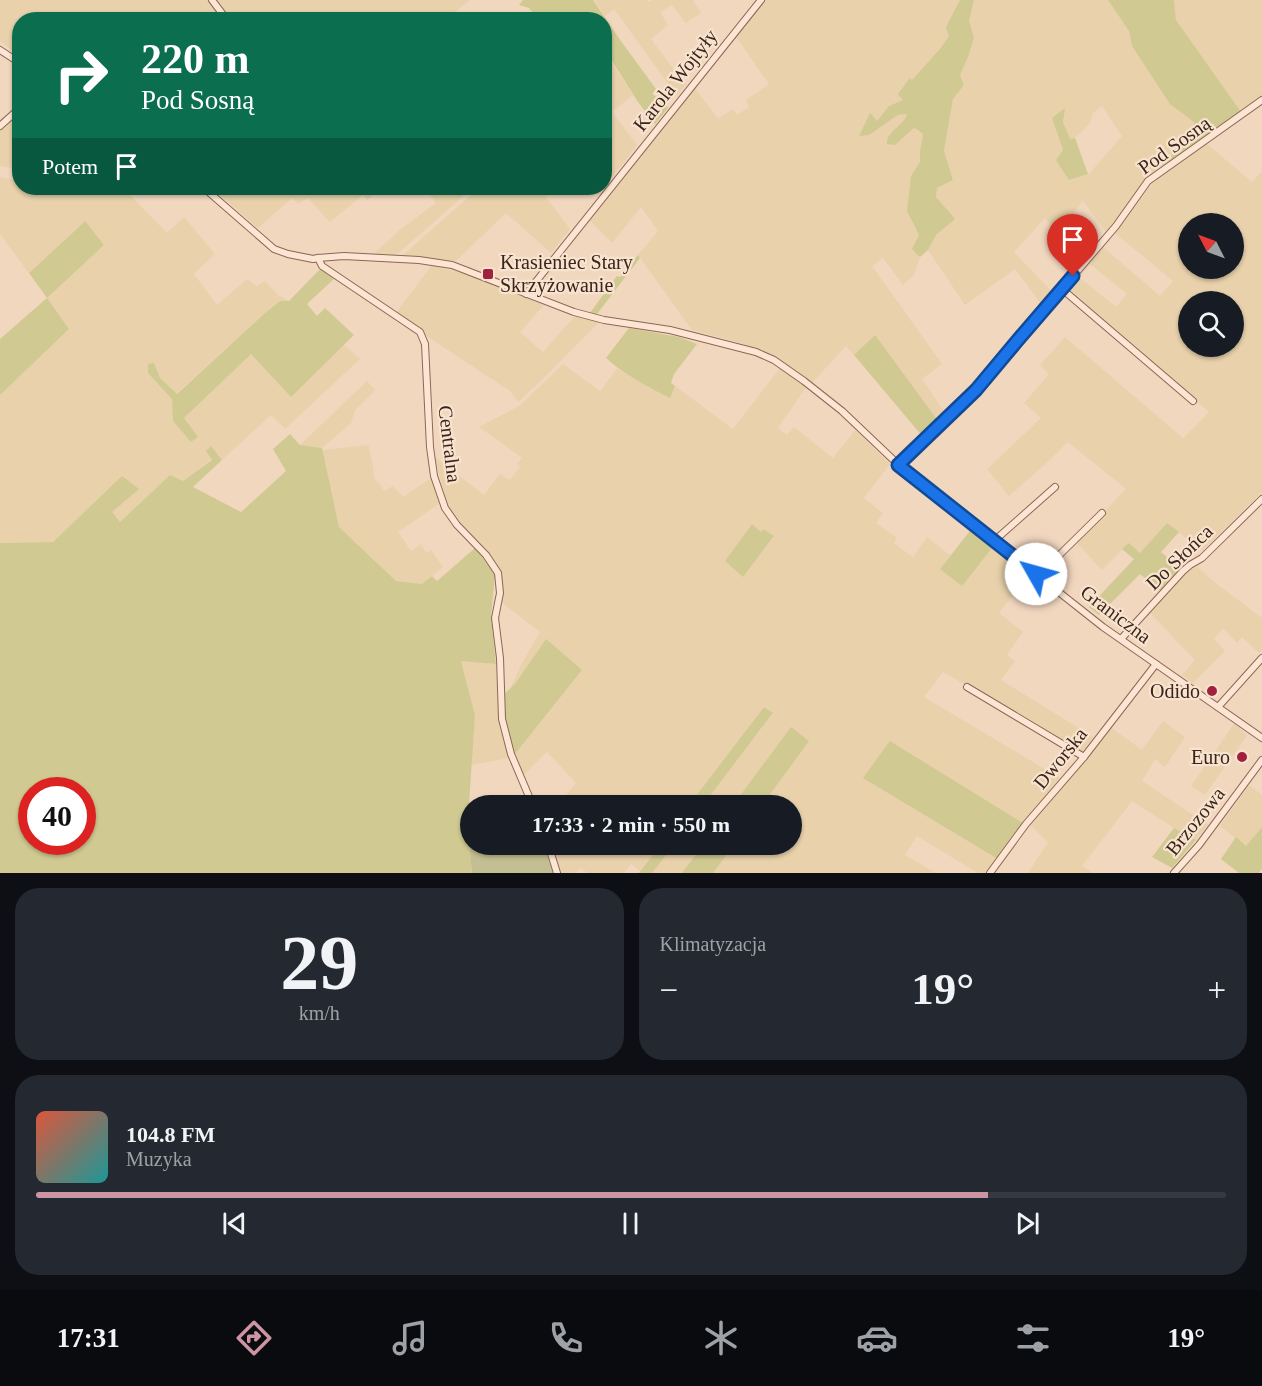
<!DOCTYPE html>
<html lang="pl">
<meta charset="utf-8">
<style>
:root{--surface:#171b24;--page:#242831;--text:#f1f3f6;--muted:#9ea1a6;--line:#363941;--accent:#cd94a3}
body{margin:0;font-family:Georgia,serif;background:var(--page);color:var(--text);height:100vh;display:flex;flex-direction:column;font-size:22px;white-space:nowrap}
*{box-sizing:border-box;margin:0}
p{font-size:20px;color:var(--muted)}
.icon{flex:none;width:33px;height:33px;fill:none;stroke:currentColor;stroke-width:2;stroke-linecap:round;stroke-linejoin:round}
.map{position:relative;height:873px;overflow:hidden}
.drawer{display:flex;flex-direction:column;gap:15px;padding:15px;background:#0d0f14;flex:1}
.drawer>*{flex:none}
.hud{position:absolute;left:12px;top:12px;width:600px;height:183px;border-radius:24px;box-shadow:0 2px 4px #0004;background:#0b6e4f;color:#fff;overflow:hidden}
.needle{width:39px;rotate:312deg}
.fabs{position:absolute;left:1178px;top:213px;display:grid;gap:12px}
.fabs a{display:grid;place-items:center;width:66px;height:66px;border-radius:50%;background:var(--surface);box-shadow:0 2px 4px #0004;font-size:30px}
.speed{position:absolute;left:18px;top:777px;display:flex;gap:12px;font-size:30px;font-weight:700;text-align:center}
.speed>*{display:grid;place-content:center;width:78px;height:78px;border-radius:50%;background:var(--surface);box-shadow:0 2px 4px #0004;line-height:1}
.speed .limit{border:9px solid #d22;background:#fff;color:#111}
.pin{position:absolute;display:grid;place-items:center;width:51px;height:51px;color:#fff;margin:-62px -26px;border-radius:50% 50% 50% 0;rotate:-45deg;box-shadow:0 0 6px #0007}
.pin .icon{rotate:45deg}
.me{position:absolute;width:66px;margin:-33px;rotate:308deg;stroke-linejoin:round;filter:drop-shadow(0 0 4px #0008)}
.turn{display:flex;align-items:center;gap:21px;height:126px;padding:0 30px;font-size:27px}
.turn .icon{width:78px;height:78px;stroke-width:2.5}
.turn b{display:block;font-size:42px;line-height:51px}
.then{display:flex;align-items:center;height:57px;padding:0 30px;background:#0003;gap:12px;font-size:22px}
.big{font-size:45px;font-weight:600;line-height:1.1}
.drawer .widget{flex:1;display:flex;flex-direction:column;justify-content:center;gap:9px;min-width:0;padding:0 21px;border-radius:24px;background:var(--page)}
.drawer .dial{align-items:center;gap:0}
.dial b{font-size:78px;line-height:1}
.song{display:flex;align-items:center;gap:18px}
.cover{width:72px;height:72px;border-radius:9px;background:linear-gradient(135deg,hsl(10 70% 55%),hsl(180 70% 35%))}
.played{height:6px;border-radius:3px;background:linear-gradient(90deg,var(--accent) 80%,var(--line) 80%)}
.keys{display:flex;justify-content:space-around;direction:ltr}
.heat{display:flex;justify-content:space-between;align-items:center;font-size:33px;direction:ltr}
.drawer .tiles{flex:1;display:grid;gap:15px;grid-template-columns:1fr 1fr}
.widget:last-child{grid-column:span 2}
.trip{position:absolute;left:460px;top:795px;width:342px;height:60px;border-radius:30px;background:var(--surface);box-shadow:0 2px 4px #0004;font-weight:600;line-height:60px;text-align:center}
.menu{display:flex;height:96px;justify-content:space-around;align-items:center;background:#090b0e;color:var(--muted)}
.menu .icon{width:42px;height:42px}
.menu .selected{color:var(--accent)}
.menu b{font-size:27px;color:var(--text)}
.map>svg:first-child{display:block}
.farmland{fill:#e8d1ab;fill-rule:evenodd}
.green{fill:#d0ca92;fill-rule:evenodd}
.cemetery{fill:#c4bf92}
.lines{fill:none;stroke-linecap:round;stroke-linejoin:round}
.minor-casing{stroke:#8c6756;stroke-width:8}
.minor{stroke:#fce6d3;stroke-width:6}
.route-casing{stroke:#114b97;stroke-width:15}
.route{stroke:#1a73e8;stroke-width:10}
.poi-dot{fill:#a0203d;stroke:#f8e3cf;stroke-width:2}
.labels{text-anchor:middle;stroke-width:4.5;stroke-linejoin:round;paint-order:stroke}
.street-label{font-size:20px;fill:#3a241b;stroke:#f8e3cf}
.poi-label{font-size:20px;fill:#3a241b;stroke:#f8e3cf;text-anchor:end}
</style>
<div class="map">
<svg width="1262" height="873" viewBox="0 0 1262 873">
<rect width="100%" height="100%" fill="#f2d7bf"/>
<g class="farmland">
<polygon points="0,0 210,0 224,19 67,20 65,17 62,19 20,20 19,51 16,54 0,41"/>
<polygon points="214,0 470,0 445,20 230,19"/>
<polygon points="594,0 647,0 649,2 652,0 693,0 701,13 686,23 672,5 660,12 668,25 651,39 684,83 686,84 677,96 614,9 605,16"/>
<polygon points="766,0 960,0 947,27 949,36 939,50 912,80 903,100 889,106 877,122 870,114 869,135 898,115 907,114 905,120 889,135 895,145 914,128 918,130 923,134 920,151 920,162 911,176 907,211 919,235 913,249 920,257 914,275 903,285 883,258 872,266 942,364 922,379 946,414 939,422 875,336 854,355 846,346 812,383 772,354 737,342 692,330 638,255 658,231 641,207 612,243 590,221 695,88 718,119 733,109 737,115 749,107 746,100 769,84 736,37"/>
<path d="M 974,0 L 1108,0 L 1129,31 L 1132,46 L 1170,103 L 1194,122 L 1194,132 L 1199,138 L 1163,161 L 1165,165 L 1144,181 L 1107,233 L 1083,201 L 1074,212 L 1076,215 L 1074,218 L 1080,227 L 1076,233 L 1091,252 L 1073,272 L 1051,250 L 1059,241 L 1053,234 L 1057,230 L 1045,218 L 1014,252 L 1054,294 L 1041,304 L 1015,269 L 965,305 L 928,250 L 936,235 L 954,219 L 936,197 L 937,188 L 953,180 L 944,151 L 953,99 L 964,85 L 960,75 L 968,57 L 974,38 L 969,22 ZM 1102,106 L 1122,136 L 1089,174 L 1069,180 L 1063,150 L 1052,118 L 1064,109 L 1063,122 L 1070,139 L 1075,138 L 1091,122 L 1092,114 Z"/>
<polygon points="1174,0 1262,0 1262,97 1241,112 1176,20"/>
<polygon points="604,51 633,95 612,112 637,145 606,185 604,182"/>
<polygon points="19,111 19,169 0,166 0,129"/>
<path d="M 1206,143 L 1252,182 L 1262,171 L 1262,492 L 1202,551 L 1167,523 L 1140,553 L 1129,543 L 1102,570 L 1076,542 L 1126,489 L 1068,442 L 1051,459 L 1009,496 L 987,469 L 1041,418 L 1024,403 L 1049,374 L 1040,365 L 1065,337 L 1183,438 L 1209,412 L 1066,289 L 1079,277 L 1116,307 L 1127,294 L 1090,264 L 1103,247 L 1160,296 L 1173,281 L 1115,233 L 1156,179 ZM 1188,224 L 1233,224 L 1233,268 L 1188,268 ZM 1188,302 L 1233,302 L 1233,346 L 1188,346 Z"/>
<polygon points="0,177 19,181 20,188 136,188 129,194 167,233 184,217 215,254 194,274 217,305 247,279 257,286 265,281 278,295 289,301 280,301 264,314 176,394 160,378 154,363 148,364 172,399 173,421 191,442 198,437 183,419 251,353 333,356 344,345 360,359 285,429 271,415 222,460 211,447 212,459 183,481 170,475 120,522 112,512 123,476 53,542 0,543 0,395 69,329 47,298 104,245 84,221 29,273 0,234"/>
<polygon points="212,188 383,188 367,200 363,195 330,222 308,198 298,204 292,198 258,228"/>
<polygon points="425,188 470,188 460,199 395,256 375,254 376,252 401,229 436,203"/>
<polygon points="482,188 557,188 546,197 570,229 551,253 506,213 456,261 402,256 465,200"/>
<polygon points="432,265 472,276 544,305 520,332 543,352 575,316 599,322 542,380 518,402 510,391 431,339 396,313"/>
<path d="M 563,364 L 600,391 L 617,369 L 647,387 L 669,397 L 675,386 L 733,429 L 780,368 L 806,387 L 778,428 L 787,435 L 794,427 L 833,458 L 855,430 L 890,464 L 864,498 L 883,513 L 876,523 L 897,538 L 894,543 L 913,557 L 927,537 L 950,555 L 940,569 L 995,544 L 1030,573 L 999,613 L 1023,632 L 1007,655 L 1015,661 L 1001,680 L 1093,737 L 1082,752 L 943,672 L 924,697 L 1060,778 L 1023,823 L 890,741 L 998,859 L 984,873 L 978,873 L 917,836 L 905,855 L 936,873 L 713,873 L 734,845 L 792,844 L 792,806 L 762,805 L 791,727 L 733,805 L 703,805 L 773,714 L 764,707 L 689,805 L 558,805 L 576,783 L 547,752 L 523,776 L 515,754 L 582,670 L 515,684 L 510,689 L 522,663 L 540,632 L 501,602 L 502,572 L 451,511 L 447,504 L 434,456 L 484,495 L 500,474 L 510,480 L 520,467 L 517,464 L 522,458 L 479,427 L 519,406 ZM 752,524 L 761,532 L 774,537 L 743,576 L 725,561 Z"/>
<polygon points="367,381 375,390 355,410 351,423 322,448 300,445"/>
<polygon points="369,445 375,480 380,484 384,491 393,486 403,497 431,478 440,503 398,532 411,551 421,544 426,553 431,550 443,567 422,584 396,581 339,527 322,450"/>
<polygon points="1198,567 1213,581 1262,618 1262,650 1259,653 1242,637 1237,643 1223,628 1214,639 1225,651 1193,683 1182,675 1195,660 1150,613 1189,570"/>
<polygon points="461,660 496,664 499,725 509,758 471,765 475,715"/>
<polygon points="1163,721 1185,737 1165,767 1155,759 1142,781 1208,825 1196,840 1174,828 1132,801 1082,866 1093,873 1028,873 1048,842 1030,825 1110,727 1142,750"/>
<polygon points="1234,724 1247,735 1205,795 1191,786"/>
<polygon points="1249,785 1262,795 1262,827 1246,846 1220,826"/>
<polygon points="551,845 660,845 640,871 631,864 624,873 588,873 580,868 576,873 561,873"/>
<polygon points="674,845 703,845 682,873 652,873"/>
</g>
<g class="green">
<polygon points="523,0 593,0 623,44 656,89 652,94 663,101 668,108 655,124 638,102 605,50 604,20 538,19 529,8 519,5"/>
<path d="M 960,0 L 974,0 L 969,21 L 974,38 L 968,57 L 960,75 L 964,85 L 953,99 L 944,151 L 953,180 L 937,188 L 936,197 L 955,219 L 936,235 L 928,250 L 920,257 L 912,249 L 919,235 L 907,211 L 911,176 L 920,162 L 920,151 L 923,134 L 918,130 L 914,128 L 895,145 L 887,144 C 886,131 904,126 907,114 L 898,115 L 869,135 L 859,136 L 870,113 L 877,121 L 889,106 L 903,100 L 898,94 L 910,78 L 912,80 L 939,50 L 949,36 L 946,27 Z"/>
<polygon points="1108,0 1174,0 1176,20 1241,112 1165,165 1163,161 1199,138 1194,132 1194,122 1170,104 1132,46 1129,31"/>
<polygon points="1065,108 1063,122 1070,139 1075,138 1088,174 1069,180 1056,160 1063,150 1052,118"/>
<polygon points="85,221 104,245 47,298 69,329 0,395 0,339 47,298 29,273"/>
<polygon points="638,255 640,258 597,314 590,313 617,276 620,277"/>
<polygon points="321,268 335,278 307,304 317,316 325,308 354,335 291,397 251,354 184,418 198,437 191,442 173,421 172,399 148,373 148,364 154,363 160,378 177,394 264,314 280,301 289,301"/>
<path d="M 629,328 L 679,337 L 697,344 L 674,374 L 671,383 L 675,386 L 670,398 C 647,387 625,375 606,358 Z"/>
<polygon points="875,335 939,422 923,437 854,355"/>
<path d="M 290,434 L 300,445 L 322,448 L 339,527 L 396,581 L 422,584 L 432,576 L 437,581 L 475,548 L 495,574 L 491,616 L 496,664 L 461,661 L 475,715 L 469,805 L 469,844 L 472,873 L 0,873 L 0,543 L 53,542 L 122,476 L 139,489 L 112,512 L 120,522 L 170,475 L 183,481 L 212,460 L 206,451 L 211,446 L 222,460 L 193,487 L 241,512 L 286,471 L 273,449 ZM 32,790 L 82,790 L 82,842 L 32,842 Z"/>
<polygon points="1167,523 1179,532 1161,552 1182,569 1162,592 1140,574 1099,615 1089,607 1134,559 1122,549 1129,543 1140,553"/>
<polygon points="752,524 761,532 763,529 774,536 743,577 725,561"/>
<polygon points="973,527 995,544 962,586 940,569"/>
<polygon points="546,639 582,670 515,754 505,722 503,695 515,684"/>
<polygon points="764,707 773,713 703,805 689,805"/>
<polygon points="791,727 809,741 762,805 733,805"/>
<polygon points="890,741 1023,823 998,859 863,778"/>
<polygon points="1262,827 1262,869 1259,873 1239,873 1221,859 1236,837 1246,846"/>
<polygon points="1174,828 1196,840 1172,868 1152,857"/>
<polygon points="660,845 674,845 652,873 639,873"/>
<polygon points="703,845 734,845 713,873 682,873"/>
</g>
<polygon class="cemetery" points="469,844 544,845 553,873 472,873"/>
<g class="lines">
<g class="minor-casing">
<g id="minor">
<polyline points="212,0 227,20"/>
<polyline points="0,50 20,63"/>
<polyline points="0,126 20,108"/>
<polyline points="204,188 274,249 288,254 313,259 318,258 344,256 419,260 452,265 574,312 604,320 670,330 756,352 774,360 804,381 842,411 903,469 1103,627 1262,738"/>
<polyline points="318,258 322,266 420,332 425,344 430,447 434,476 445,508 457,525 486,555 498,573 500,593 495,618 500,658 502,719 511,754 533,806"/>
<polyline points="1062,289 1193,401"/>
<polyline points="526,294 761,0"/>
<polyline points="898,465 976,390 1116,226 1148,181 1262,100"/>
<polyline points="994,541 1055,487"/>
<polyline points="1038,576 1102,513"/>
<polyline points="1121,639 1183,571 1190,565 1202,558 1262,499"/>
<polyline points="967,687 1084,757"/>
<polyline points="1218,707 1262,658"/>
<polyline points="548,844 557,873"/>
<polyline points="990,873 1026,824 1084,757 1156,664"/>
<polyline points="1174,873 1199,845 1262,760"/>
</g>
</g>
<use href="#minor" class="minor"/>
</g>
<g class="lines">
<g class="route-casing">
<polyline id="route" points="1036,574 898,465 976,390 1017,341 1073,276"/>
</g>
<use href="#route" class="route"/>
</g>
<g class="poi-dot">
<rect x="482" y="268" width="12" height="12" rx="3"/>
<circle cx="1212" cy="691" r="6"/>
<circle cx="1242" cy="757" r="6"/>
</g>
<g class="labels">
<g class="street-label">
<text transform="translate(675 80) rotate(-52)" y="7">Karola Wojtyły</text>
<text transform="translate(1174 145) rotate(-36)" y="7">Pod Sosną</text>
<text transform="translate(450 444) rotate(83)" y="7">Centralna</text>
<text transform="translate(1179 557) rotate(-44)" y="7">Do Słońca</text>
<text transform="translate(1116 614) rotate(37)" y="7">Graniczna</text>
<text transform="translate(1060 758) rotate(-51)" y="7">Dworska</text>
<text transform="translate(1195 821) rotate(-51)" y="7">Brzozowa</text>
</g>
<g class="poi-label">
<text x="500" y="269" text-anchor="start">Krasieniec Stary<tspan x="500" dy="23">Skrzyżowanie</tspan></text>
<text x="1200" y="698">Odido</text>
<text x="1230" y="764">Euro</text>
</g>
</g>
</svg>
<div class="fabs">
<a><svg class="needle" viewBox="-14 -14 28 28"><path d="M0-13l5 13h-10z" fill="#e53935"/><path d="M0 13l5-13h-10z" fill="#9ea1a6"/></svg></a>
<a><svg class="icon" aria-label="search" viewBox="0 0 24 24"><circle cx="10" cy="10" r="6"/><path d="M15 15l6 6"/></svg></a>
</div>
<div class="speed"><div class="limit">40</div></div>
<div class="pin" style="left:1073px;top:276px;background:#d93025"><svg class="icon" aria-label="arrive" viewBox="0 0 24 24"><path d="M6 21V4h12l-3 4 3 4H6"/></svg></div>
<svg class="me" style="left:1036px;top:574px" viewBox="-20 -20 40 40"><circle r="19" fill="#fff"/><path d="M0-13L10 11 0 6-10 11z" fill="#1a73e8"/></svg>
<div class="trip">17:33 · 2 min · 550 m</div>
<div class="hud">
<div class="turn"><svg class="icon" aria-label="right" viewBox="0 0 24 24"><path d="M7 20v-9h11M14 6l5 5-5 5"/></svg><div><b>220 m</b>Pod Sosną</div></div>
<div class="then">Potem<svg class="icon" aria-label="arrive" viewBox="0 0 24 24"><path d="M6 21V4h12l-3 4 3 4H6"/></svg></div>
</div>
</div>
<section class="drawer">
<div class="tiles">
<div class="widget dial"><b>29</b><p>km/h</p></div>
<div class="widget"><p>Klimatyzacja</p>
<div class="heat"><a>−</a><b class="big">19°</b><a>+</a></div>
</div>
<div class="widget">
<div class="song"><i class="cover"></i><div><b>104.8 FM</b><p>Muzyka</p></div></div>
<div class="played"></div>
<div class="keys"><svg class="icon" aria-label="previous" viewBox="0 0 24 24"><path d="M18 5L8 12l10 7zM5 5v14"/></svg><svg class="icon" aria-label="pause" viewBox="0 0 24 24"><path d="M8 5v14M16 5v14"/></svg><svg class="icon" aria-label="next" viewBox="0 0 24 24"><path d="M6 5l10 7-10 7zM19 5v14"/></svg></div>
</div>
</div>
</section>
<nav class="menu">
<b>17:31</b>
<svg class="icon selected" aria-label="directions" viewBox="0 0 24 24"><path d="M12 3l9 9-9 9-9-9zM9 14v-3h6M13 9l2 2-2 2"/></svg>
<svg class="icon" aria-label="music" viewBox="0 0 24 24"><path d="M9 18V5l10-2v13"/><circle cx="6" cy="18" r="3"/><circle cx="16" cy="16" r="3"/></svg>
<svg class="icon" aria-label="phone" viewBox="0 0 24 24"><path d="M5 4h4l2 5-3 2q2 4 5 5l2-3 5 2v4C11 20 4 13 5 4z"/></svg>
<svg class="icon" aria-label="climate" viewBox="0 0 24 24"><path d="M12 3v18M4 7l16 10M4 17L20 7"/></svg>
<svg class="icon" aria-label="car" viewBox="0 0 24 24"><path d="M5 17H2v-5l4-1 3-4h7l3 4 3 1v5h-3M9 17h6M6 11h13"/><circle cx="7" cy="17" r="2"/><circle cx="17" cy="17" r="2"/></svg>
<svg class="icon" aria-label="filters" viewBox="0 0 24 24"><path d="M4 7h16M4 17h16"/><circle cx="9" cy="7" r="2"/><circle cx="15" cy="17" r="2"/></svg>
<b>19°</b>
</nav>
